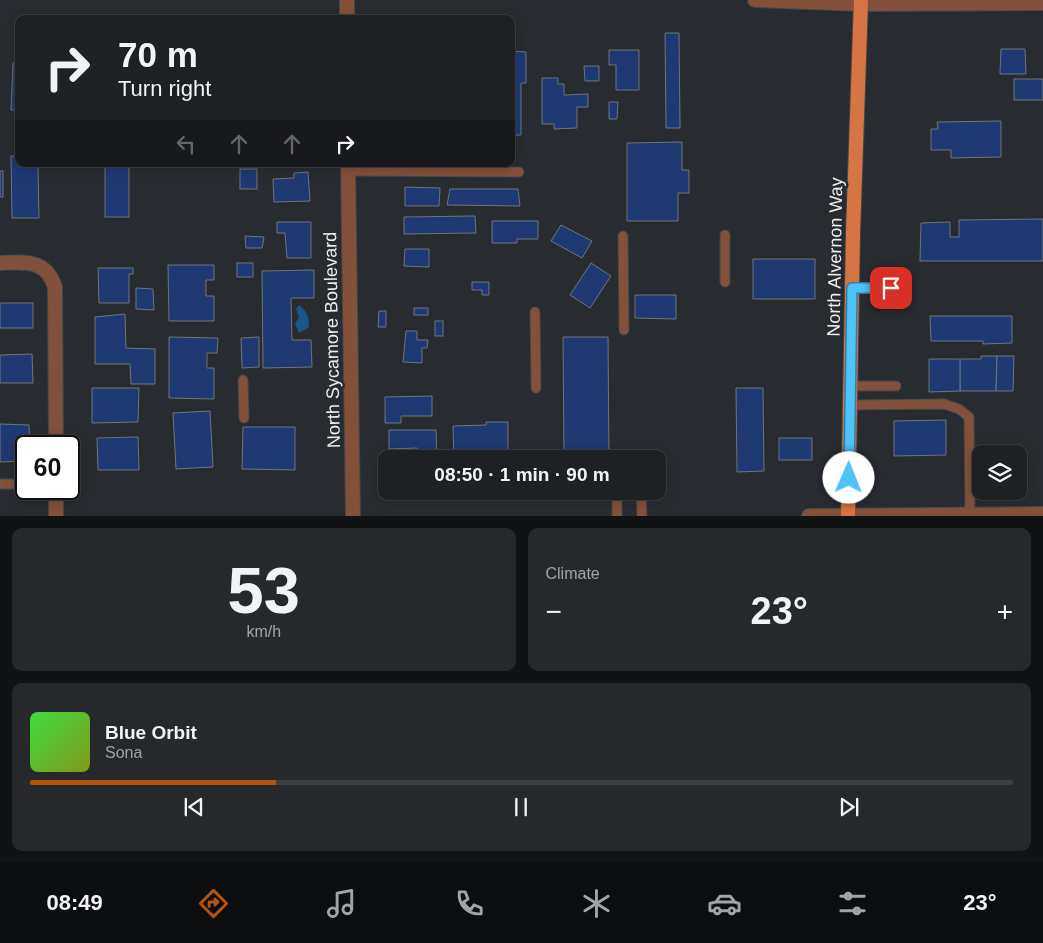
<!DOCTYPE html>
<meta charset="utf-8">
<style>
:root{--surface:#1e2024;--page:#26282c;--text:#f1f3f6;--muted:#a1a3a6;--line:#3c3e41;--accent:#b45309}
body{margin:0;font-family:Helvetica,sans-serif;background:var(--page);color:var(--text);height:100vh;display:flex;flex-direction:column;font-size:19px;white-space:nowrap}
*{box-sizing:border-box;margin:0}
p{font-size:16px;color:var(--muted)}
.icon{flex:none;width:28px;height:28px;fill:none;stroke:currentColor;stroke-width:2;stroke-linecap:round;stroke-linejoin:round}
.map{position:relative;height:516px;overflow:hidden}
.drawer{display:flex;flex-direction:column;gap:12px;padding:12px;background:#101214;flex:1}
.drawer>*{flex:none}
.hud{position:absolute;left:15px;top:15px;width:500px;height:152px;border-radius:10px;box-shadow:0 2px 12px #0003,0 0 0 1px var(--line);background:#1e2024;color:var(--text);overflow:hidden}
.controls{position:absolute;left:972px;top:445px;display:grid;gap:10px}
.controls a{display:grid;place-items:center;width:55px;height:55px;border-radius:10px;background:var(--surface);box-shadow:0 2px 12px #0003,0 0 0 1px var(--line);font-size:25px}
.speed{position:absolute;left:15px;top:435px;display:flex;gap:10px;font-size:25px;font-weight:700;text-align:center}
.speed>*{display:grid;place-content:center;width:65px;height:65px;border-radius:50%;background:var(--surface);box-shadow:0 2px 12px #0003,0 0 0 1px var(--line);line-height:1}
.speed .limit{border:2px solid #111;border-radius:8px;background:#fff;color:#111}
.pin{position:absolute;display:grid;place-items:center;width:42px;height:42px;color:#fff;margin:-21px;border-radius:10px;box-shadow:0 2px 8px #0006}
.me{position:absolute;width:55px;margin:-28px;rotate:1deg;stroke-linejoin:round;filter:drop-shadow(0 0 4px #0008)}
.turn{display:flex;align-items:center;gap:18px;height:105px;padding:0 20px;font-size:22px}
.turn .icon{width:65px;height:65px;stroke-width:2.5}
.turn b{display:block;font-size:35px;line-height:42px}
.lanes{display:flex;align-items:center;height:48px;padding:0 20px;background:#0003;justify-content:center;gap:25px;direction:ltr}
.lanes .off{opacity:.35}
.big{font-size:38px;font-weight:600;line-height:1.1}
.drawer .tile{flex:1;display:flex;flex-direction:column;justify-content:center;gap:8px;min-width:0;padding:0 18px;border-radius:10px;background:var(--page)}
.drawer .dial{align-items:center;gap:0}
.dial b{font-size:65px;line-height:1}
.song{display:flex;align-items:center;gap:15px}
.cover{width:60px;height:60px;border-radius:8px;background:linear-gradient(135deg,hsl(120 70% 55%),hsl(70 70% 35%))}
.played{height:5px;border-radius:2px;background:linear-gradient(90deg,var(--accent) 25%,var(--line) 25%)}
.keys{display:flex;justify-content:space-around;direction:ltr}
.heat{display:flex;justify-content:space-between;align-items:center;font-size:28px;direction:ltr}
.drawer .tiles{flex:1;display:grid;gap:12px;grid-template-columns:1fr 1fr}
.tile:last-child{grid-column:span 2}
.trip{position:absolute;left:378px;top:450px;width:288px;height:50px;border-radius:10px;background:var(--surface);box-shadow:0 2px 12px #0003,0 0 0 1px var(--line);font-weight:600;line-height:50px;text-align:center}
.dock{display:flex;height:80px;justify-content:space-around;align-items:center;background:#0c0d0e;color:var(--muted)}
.dock .icon{width:35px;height:35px}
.dock .on{color:var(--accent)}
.dock b{font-size:22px;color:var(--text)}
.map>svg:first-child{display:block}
.water{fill:#1c5689}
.building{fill:#1f3a72;stroke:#71747a}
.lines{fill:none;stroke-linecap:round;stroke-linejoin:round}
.service-casing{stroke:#43464b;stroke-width:11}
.minor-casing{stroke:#43464b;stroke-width:16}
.tertiary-casing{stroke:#43464b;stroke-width:16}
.primary-casing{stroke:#43464b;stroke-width:16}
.service{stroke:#82513b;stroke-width:9}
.minor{stroke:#82513b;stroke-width:14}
.tertiary{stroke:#82513b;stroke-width:14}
.primary{stroke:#d77444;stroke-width:14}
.route-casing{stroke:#337fa1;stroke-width:12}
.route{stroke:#4fc3f7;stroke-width:9}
.labels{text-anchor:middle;stroke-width:5;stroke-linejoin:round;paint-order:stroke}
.street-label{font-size:18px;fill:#eceef1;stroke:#282b30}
</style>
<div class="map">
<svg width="1043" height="516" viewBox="0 0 1043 516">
<rect width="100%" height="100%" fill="#282b30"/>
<path class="water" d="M 299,305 C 307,311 309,317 309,327 L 299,333 L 295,324 L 299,317 L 296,309 Z"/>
<g class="building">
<polygon points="665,33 679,33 680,128 666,128"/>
<polygon points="1001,49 1025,49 1026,74 1000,74"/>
<polygon points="609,50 639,50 639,90 616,90 616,65 609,65"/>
<polygon points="511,51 526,52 526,83 521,83 521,135 511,135"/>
<polygon points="13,63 19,63 19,110 11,110"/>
<polygon points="584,66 599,66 599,81 585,81"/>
<polygon points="542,78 558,78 558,84 564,84 564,95 588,94 588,107 577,107 577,128 554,129 554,124 542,124"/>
<rect x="1014" y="79" width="29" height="21"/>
<polygon points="609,102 618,102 617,119 609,119"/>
<polygon points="1001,121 1001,157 951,158 951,150 931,150 931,129 938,129 937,122"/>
<polygon points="682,142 682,170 689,170 689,193 678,193 678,221 627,221 627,143"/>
<polygon points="11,156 19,156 19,164 38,164 39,218 12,218"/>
<rect x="105" y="164" width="24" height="53"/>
<rect x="203" y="164" width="26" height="2"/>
<rect x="285" y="164" width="24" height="3"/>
<rect x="240" y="169" width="17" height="20"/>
<rect x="0" y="171" width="3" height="26"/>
<polygon points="308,172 310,201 274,202 273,179 294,178 294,173"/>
<polygon points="405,187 440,188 439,206 405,206"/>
<polygon points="450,189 518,189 520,206 447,205"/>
<polygon points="475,216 476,233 404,234 404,217"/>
<polygon points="1043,219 1043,261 920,261 921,223 950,222 950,237 959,237 959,220"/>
<polygon points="492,221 538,221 538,239 517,239 517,243 492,243"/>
<polygon points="277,222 311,222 311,258 287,258 285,233 277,233"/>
<polygon points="561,225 592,241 582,258 551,241"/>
<polygon points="245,236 264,237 262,248 246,248"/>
<polygon points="405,249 429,249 429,267 404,266"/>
<rect x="753" y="259" width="62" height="40"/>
<rect x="237" y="263" width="16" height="14"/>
<polygon points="591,263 611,276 590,308 570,295"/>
<polygon points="168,265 214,265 214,280 206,280 206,296 214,296 214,321 169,321"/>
<polygon points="98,268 133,268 133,274 129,274 129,303 99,303"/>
<polygon points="314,270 314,298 291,298 292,340 311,340 312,367 263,368 262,271"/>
<polygon points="472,282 489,282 489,295 482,295 482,290 472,290"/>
<polygon points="136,288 153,289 154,310 136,309"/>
<polygon points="635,295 676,295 676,319 635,318"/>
<rect x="0" y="303" width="33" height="25"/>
<rect x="414" y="308" width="14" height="7"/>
<polygon points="379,311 386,311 386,327 378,327"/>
<polygon points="125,314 126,348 155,349 155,384 131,384 130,364 95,364 95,317"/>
<polygon points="930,316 1012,316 1012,343 983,344 983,341 931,341"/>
<rect x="435" y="321" width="8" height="15"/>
<polygon points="406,331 417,331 417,340 428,340 427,348 422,348 422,363 403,362"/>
<polygon points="169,337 218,338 217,353 207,353 207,368 214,368 214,399 169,398"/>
<polygon points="259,337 259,367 242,368 241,338"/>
<polygon points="563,337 608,337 609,459 564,459"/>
<polygon points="32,354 33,383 0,383 0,355"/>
<polygon points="981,356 997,356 996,391 960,391 960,359 981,359"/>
<polygon points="997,356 1014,356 1013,391 996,391"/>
<polygon points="929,359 960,359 960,391 929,392"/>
<polygon points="92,388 139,388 138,422 92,423"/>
<polygon points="736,388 763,388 764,471 737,472"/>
<polygon points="432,396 432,416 401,416 401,423 385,423 385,397"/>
<polygon points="210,411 213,467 176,469 173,413"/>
<polygon points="946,420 946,455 894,456 894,421"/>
<polygon points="486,422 508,422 508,459 454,459 453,426 486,425"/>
<polygon points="0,424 29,425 30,446 26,446 26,461 0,462"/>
<polygon points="243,427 295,427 295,470 242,469"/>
<polygon points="389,430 436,430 437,459 417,459 417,448 389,449"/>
<polygon points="138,437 139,470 98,470 97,438"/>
<rect x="779" y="438" width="33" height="22"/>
</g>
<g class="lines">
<g class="service-casing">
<g id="service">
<polyline points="349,171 519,172"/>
<polyline points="725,235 725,282"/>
<polyline points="623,236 624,330"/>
<polyline points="853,288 902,288"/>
<polyline points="535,312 536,388"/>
<polyline points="243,380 244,418"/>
<polyline points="851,386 896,386"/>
<polyline points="850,405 944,404 959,409 969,417 970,515"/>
<polyline points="0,484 26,484"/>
<polyline points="617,491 617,516"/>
<polyline points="641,491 642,516"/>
</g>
</g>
<g class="minor-casing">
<g id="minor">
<polyline points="347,0 347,19"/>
<polyline points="755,0 861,4 1043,3"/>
<polyline points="348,164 353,516"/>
<path d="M 0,263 C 25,262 46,259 55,287 L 56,446"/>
<polyline points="56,489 56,516"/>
</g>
</g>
<g class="tertiary-casing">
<polyline id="tertiary" points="809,516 1043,514"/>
</g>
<g class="primary-casing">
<polyline id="primary" points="848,516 853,233 861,0"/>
</g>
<use href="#service" class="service"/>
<use href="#minor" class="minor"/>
<use href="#tertiary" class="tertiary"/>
<use href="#primary" class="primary"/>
</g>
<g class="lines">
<g class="route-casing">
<polyline id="route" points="849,478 852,288 891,288"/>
</g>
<use href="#route" class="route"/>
</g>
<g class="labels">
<g class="street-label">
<text transform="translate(835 257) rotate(-89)" y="6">North Alvernon Way</text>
<text transform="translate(332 340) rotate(-91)" y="6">North Sycamore Boulevard</text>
</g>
</g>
</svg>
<div class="controls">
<a><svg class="icon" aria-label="layers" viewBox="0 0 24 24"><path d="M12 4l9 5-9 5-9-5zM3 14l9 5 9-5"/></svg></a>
</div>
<div class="speed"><div class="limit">60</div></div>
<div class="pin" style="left:891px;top:288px;background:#d93025"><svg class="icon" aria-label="arrive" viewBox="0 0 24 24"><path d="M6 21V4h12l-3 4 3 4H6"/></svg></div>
<svg class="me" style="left:849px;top:478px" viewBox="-20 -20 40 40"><circle r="19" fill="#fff"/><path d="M0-13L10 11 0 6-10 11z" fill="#4fc3f7"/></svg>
<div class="trip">08:50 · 1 min · 90 m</div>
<div class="hud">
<div class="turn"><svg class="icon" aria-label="right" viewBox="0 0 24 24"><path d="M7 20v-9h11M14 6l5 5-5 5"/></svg><div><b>70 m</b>Turn right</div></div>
<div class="lanes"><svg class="icon off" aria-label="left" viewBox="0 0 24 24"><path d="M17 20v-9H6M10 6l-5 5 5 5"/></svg><svg class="icon off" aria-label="ahead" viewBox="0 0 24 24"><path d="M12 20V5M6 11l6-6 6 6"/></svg><svg class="icon off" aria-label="ahead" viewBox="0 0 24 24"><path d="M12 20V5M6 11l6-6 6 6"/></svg><svg class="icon" aria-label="right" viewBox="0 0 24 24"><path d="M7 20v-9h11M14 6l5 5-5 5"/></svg></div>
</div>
</div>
<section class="drawer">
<div class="tiles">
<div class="tile dial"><b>53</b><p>km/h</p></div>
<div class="tile"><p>Climate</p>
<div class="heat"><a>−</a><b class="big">23°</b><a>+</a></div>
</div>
<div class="tile">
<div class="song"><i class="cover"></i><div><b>Blue Orbit</b><p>Sona</p></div></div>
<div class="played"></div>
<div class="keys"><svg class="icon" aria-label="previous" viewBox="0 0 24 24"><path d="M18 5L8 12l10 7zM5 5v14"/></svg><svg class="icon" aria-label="pause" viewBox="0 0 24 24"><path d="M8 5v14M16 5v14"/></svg><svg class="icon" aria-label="next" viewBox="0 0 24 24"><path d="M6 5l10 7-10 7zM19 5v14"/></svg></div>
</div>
</div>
</section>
<nav class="dock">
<b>08:49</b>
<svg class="icon on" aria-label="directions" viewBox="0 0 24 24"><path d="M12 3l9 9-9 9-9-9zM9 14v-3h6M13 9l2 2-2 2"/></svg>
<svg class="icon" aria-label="music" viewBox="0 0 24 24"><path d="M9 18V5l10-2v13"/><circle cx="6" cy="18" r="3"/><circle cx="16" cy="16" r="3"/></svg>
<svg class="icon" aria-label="phone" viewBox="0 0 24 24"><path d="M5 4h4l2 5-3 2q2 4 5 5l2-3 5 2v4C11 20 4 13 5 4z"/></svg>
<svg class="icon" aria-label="climate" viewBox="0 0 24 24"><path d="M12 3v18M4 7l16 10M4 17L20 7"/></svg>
<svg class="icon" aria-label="car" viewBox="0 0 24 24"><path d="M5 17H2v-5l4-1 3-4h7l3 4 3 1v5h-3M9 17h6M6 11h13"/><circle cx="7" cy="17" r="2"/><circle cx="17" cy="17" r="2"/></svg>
<svg class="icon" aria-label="filters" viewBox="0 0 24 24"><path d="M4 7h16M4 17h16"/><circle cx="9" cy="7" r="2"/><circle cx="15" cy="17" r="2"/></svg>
<b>23°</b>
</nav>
